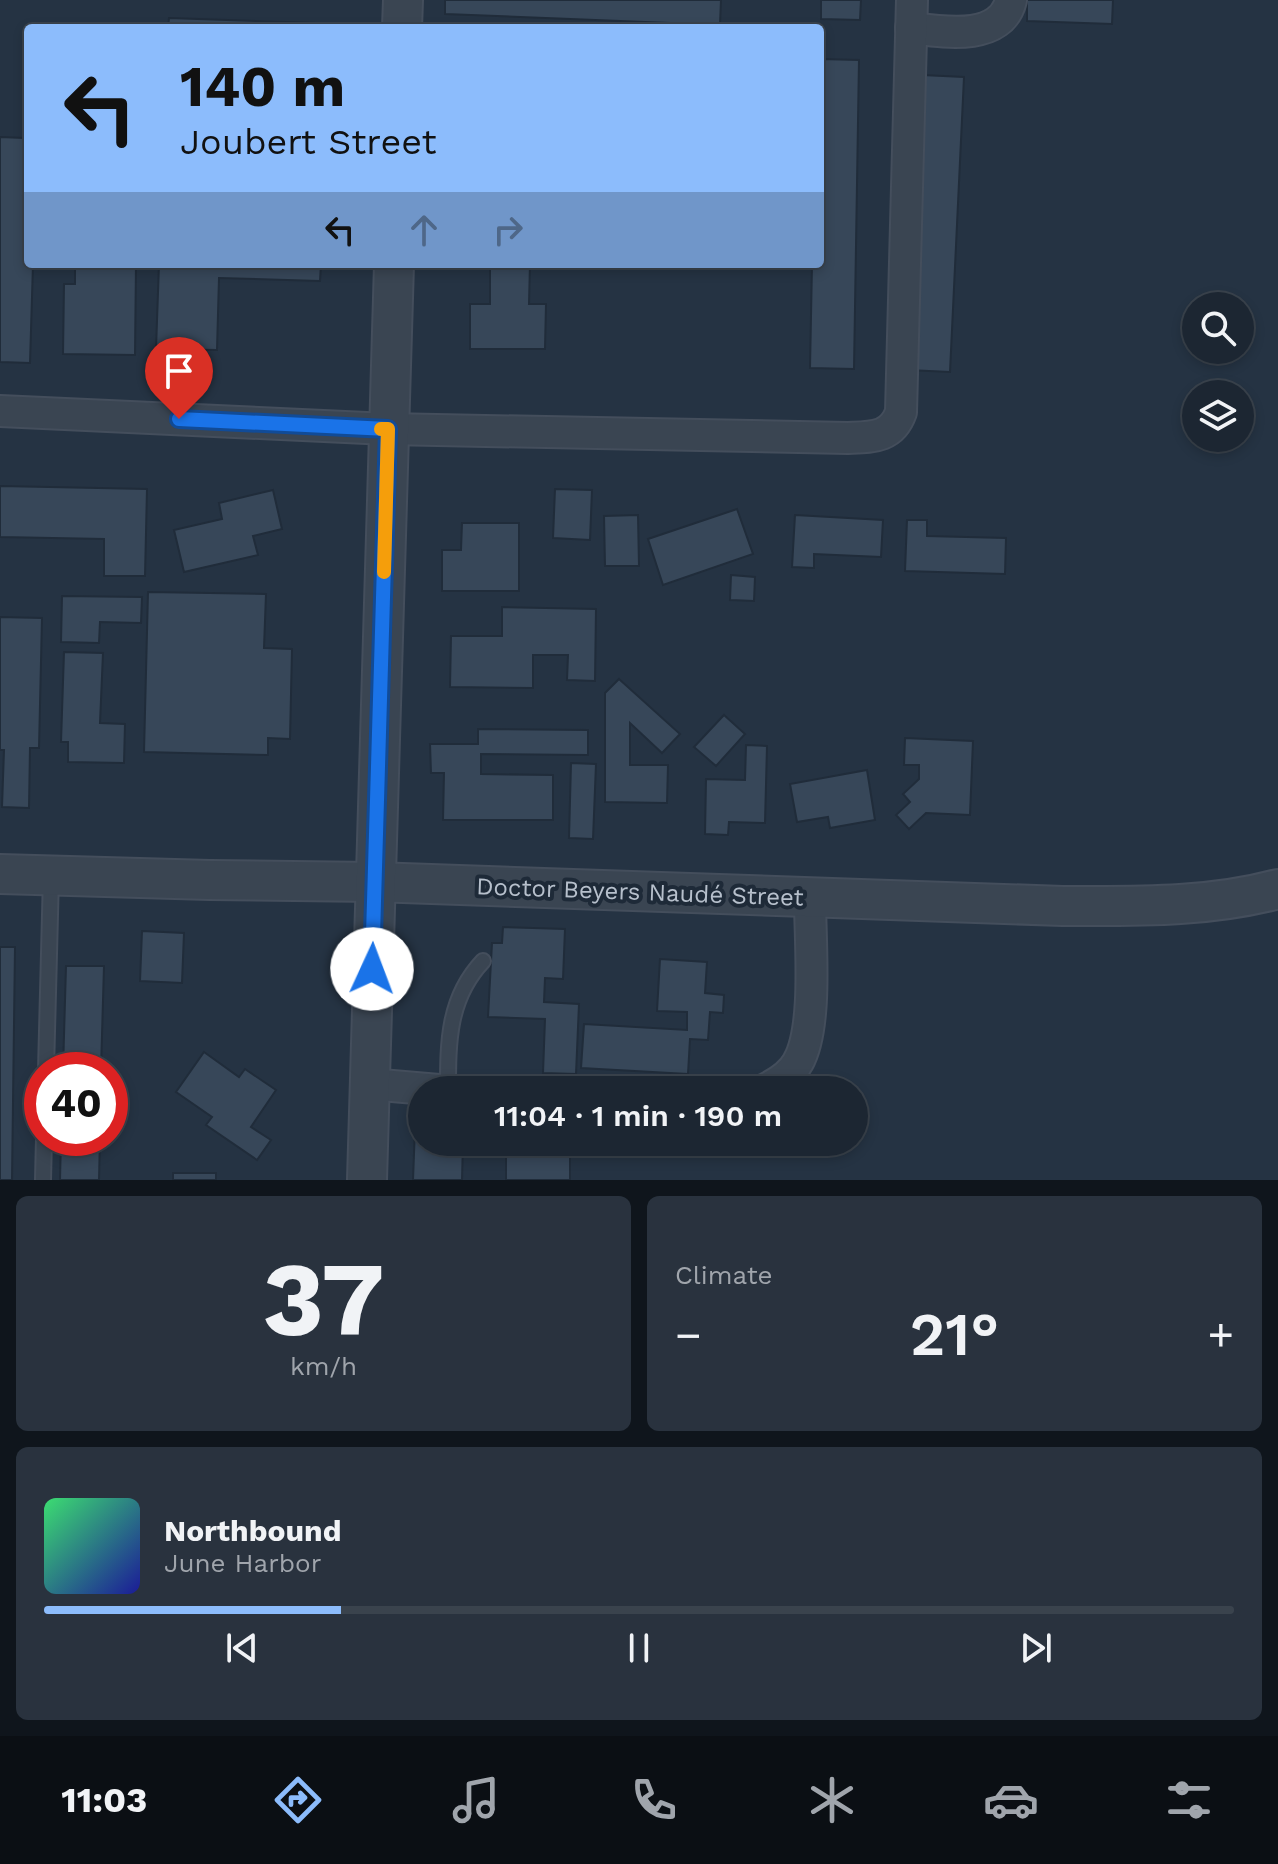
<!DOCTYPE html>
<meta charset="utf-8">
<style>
:root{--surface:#1c2632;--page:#29323e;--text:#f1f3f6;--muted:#a0a5ac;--line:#3a434d;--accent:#8cbcfc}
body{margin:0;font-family:"Work Sans",sans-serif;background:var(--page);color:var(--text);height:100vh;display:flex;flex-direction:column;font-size:30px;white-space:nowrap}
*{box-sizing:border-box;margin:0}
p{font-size:26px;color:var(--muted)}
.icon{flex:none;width:44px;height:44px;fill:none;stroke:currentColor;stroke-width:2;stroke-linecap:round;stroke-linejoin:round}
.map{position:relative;height:1180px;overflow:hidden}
.panel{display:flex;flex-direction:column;gap:16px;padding:16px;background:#0f151c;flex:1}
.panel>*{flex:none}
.hud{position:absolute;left:24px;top:24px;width:800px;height:244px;border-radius:8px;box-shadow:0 4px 12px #0003,0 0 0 2px var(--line);background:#8cbcfc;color:#111;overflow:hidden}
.controls{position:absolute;left:1182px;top:292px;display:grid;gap:16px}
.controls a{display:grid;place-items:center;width:72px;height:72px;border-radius:50%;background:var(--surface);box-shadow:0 4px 12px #0003,0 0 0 2px var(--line);font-size:40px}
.speed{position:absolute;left:24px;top:1052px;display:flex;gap:16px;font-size:40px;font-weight:700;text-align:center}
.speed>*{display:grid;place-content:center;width:104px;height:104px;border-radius:50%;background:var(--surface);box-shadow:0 4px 12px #0003,0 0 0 2px var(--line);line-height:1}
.speed .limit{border:12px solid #d22;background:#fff;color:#111}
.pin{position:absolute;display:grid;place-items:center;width:68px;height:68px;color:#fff;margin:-82px -34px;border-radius:50% 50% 50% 0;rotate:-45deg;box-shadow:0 0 8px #0007}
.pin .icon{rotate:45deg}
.me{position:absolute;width:88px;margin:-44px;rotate:2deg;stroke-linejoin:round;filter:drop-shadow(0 0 6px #0008)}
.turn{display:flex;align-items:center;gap:28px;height:168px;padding:0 24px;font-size:36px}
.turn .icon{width:104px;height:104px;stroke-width:2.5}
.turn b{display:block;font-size:56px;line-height:68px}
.lanes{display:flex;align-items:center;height:76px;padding:0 24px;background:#0003;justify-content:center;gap:40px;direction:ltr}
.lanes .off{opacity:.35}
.big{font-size:60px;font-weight:600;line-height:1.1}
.panel .tile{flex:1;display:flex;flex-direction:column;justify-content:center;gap:12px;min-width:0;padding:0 28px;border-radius:12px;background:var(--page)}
.panel .dial{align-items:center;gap:0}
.dial b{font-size:104px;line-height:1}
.song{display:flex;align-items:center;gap:24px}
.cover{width:96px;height:96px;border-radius:12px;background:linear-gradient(135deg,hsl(140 70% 55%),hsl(240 70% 35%))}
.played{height:8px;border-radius:4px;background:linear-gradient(90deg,var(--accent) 25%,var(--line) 25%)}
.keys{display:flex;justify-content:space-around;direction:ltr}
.heat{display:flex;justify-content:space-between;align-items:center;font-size:44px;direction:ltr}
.panel .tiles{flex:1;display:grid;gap:16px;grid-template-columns:1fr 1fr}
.tile:last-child{grid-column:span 2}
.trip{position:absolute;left:408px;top:1076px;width:460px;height:80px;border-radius:40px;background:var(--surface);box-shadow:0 4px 12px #0003,0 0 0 2px var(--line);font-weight:600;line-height:80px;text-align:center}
.tabs{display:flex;height:128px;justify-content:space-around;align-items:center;background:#0b0f14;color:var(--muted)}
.tabs .icon{width:56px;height:56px}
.tabs .current{color:var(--accent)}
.tabs b{font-size:36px;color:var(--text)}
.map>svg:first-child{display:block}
.building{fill:#374759;stroke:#202c3a;stroke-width:2}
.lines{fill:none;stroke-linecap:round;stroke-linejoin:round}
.service-casing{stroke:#444e5c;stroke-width:18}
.minor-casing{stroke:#444e5c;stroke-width:34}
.tertiary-casing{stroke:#444e5c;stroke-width:42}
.service{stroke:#3a4552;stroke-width:14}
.minor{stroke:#3a4552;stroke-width:30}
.tertiary{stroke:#3a4552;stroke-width:38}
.route-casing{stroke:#114b97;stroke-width:20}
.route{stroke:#1a73e8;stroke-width:14}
.slow{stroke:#f59e0b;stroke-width:14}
.labels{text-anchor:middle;stroke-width:8;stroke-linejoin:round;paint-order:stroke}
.street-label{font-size:24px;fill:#b7c0cc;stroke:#1e2a38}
</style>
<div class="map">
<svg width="1278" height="1180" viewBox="0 0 1278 1180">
<rect width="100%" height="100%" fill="#253343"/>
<g class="building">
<polygon points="445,0 721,0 720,25 445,14"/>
<polygon points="821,0 861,0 860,20 821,19"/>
<polygon points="1027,0 1113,0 1112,24 1027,21"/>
<polygon points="169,18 345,24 345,28 168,28"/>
<polygon points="820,59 859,60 854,369 810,368 812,264 820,264"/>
<polygon points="922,75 964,77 950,372 908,370"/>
<polygon points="0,137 25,138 23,195 28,195 28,264 33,264 30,363 0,362"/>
<polygon points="75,264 136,264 135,355 63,354 64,284 75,284"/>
<polygon points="159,264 321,264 320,281 219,278 217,350 156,349"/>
<polygon points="472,264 530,264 529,304 546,304 545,349 470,349 470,304 490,304 490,264"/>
<polygon points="639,264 700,264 700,267"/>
<polygon points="0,486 147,489 145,576 104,576 104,539 0,537"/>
<polygon points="555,489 592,490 590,540 553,538"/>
<polygon points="273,490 282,529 253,536 258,555 184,572 174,530 222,519 219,503"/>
<polygon points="737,509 753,554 663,585 648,539"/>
<polygon points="638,515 639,566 605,566 604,516"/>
<polygon points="795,515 883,520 881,557 814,554 814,568 792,567"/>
<polygon points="907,520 927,520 927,536 1006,538 1005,574 905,571"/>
<polygon points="462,523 519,523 519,591 442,591 442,550 461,550"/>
<polygon points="731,575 755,577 754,601 730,600"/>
<polygon points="148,592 266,594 264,648 292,649 290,739 268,738 268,755 144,752"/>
<polygon points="62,596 142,597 141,623 100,622 99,643 61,642"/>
<polygon points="502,607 596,609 595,681 567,680 568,655 533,655 533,688 450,687 451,636 502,636"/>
<polygon points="0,617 42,618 39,748 30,748 29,808 2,807 4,750 0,750"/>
<polygon points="64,652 103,653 100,723 125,724 124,763 68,762 68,742 61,742"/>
<polygon points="619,679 680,734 662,753 630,723 630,765 668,765 667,803 605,802 605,693"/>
<polygon points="724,715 745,734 716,766 694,747"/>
<polygon points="478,729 588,730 588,755 481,754 481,774 553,775 553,820 443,820 444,773 431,773 430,744 478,744"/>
<polygon points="905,738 973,741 970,815 926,813 909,829 896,815 910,802 903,794 919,779 919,765 904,765"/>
<polygon points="746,745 767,746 765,823 729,822 728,835 705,834 706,779 745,780"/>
<polygon points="571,763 596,764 593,839 569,838"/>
<polygon points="867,770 875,820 830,828 828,817 797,822 790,784"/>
<polygon points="503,927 565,929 563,979 545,978 544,1002 579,1004 576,1074 543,1073 545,1019 488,1017 492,943 502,943"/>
<polygon points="142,931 184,933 182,983 140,981"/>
<polygon points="0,947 15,947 12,1180 0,1180"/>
<polygon points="660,959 707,962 705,993 724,995 723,1013 710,1012 708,1040 690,1039 688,1074 581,1068 584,1024 687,1030 687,1012 657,1011"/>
<polygon points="66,966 104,966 101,1070 63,1070"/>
<polygon points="204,1052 239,1077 245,1069 276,1090 251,1127 271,1140 257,1160 206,1125 212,1117 176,1092"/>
<polygon points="415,1127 422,1127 422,1142 463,1142 462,1180 413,1180"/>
<polygon points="61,1138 100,1138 99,1180 60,1180"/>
<polygon points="522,1142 545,1142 545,1152 570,1152 570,1180 506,1180 506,1153 522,1153"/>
<rect x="173" y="1173" width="43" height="7"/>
</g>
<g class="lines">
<g class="service-casing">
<g id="service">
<polyline points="46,1070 51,876"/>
<path d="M 448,1090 C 448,1042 448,998 483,961"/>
<polyline points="43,1180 44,1138"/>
</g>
</g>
<g class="minor-casing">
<g id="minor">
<path d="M 911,28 C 943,32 1001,42 1011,0"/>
<path d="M 0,411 L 388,429 L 848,438 C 872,437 892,438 901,412 L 912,0"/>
<polyline points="369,1084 439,1090"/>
<path d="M 764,1090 C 776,1084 791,1075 798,1062 C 818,1027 810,941 810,899"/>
</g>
</g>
<g class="tertiary-casing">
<g id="tertiary">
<polyline points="402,28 403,0"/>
<path d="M 0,874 L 210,880 L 374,882 L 1063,906 C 1135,906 1207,908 1278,889"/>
<polyline points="367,1180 394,264"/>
</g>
</g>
<use href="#service" class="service"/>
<use href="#minor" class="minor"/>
<use href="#tertiary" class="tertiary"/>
</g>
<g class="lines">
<g class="route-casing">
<polyline id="route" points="179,419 388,429 372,969"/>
</g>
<use href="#route" class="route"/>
<polyline class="slow" points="381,429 388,429 384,572"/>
</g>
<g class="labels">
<g class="street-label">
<text transform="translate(640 892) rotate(2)" y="8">Doctor Beyers Naudé Street</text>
</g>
</g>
</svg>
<div class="controls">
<a><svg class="icon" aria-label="search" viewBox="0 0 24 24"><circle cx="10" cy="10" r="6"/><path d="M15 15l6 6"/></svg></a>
<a><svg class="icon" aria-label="layers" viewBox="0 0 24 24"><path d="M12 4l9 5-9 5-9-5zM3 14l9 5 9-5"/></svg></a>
</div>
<div class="speed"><div class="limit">40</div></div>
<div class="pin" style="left:179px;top:419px;background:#d93025"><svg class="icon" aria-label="arrive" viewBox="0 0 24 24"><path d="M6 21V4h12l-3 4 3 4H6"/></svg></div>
<svg class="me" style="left:372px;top:969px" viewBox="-20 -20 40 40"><circle r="19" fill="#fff"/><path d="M0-13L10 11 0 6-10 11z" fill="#1a73e8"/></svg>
<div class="trip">11:04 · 1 min · 190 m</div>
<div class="hud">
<div class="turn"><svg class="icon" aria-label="left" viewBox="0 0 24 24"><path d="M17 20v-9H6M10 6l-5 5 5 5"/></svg><div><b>140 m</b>Joubert Street</div></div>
<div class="lanes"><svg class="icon" aria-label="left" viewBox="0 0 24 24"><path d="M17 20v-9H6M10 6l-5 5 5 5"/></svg><svg class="icon off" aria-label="ahead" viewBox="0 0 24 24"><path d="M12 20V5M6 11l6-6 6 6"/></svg><svg class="icon off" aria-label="right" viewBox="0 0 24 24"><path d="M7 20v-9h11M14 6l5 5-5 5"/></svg></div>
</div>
</div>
<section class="panel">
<div class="tiles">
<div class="tile dial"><b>37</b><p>km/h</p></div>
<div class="tile"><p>Climate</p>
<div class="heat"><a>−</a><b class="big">21°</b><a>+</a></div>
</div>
<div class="tile">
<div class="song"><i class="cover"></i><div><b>Northbound</b><p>June Harbor</p></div></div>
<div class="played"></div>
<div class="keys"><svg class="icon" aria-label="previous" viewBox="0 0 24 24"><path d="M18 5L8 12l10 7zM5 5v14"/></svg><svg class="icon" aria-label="pause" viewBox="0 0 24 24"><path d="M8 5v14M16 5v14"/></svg><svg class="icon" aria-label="next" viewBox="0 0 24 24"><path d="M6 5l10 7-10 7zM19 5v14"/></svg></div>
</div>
</div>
</section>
<nav class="tabs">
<b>11:03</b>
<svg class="icon current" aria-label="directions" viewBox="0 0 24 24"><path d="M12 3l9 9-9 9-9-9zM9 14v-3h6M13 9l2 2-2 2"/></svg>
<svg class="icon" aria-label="music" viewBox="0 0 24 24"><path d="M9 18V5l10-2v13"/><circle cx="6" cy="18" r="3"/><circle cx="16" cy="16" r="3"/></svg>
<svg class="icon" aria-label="phone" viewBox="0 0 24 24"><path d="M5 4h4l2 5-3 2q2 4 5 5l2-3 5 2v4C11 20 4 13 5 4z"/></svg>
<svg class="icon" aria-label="climate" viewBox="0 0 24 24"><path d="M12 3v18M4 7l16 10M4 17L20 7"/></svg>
<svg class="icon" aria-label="car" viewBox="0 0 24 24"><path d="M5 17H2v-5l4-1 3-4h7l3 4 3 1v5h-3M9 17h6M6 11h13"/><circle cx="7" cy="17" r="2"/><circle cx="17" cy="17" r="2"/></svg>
<svg class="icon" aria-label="filters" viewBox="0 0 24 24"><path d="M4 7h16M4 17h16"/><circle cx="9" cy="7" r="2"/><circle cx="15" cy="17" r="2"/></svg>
</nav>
